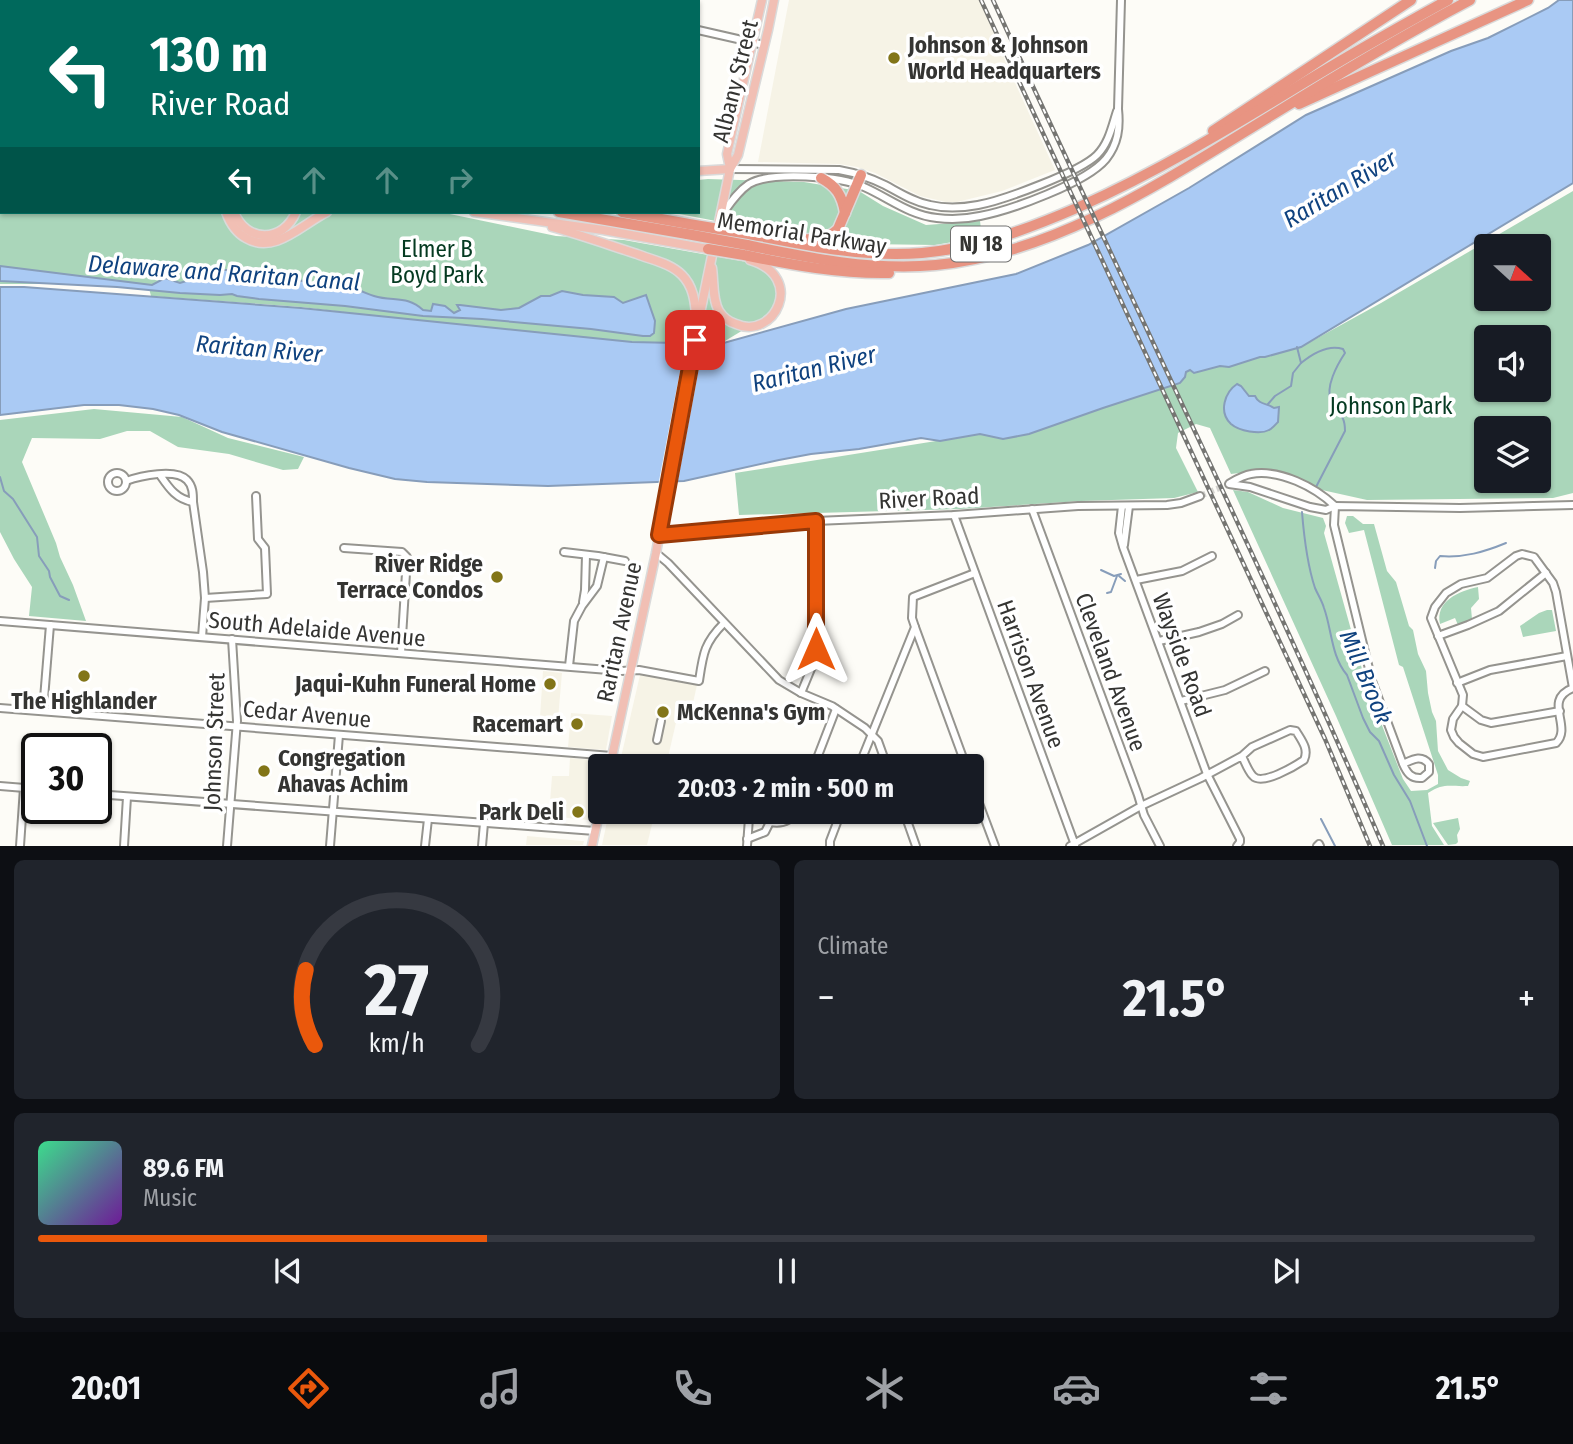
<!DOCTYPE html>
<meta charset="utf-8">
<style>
:root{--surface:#171b24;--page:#20242c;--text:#f1f3f6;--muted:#9ea1a6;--line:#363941;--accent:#ea580c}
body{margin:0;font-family:"Fira Sans Condensed",sans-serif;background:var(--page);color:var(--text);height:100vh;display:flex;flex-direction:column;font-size:26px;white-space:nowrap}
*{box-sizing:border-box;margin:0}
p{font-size:23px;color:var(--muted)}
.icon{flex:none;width:38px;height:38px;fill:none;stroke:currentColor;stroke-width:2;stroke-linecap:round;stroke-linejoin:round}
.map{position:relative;height:846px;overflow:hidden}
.details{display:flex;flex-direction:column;gap:14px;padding:14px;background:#0d0f14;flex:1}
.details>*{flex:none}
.hud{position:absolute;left:0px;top:0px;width:700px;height:214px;box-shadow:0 2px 5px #0004;background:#00695c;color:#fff;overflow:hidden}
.needle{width:46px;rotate:111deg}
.buttons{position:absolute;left:1474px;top:234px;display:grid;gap:14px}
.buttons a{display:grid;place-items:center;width:77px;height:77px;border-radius:7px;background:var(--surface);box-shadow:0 2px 5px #0004;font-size:35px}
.speed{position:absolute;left:21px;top:733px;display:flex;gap:14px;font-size:35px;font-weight:700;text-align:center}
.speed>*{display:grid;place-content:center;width:91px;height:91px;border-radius:50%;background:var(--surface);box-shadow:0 2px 5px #0004;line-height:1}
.speed .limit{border:4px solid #111;border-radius:10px;background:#fff;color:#111}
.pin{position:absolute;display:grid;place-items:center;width:60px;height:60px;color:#fff;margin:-30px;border-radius:14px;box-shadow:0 4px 10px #0006}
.me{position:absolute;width:77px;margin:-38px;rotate:0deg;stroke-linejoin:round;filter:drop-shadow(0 0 5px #0008)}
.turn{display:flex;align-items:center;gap:24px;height:147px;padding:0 35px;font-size:32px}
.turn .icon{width:91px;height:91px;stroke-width:2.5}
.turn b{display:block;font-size:49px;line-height:60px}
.lanes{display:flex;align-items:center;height:66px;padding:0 35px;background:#0003;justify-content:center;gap:35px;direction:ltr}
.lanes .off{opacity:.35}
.big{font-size:52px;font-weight:700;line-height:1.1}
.details .card{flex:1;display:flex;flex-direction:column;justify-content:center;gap:10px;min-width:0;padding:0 24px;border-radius:10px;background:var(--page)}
.details .dial{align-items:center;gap:0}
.dial svg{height:182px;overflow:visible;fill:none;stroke:var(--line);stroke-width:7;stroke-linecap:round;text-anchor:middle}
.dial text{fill:var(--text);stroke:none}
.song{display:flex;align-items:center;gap:21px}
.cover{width:84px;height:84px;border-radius:10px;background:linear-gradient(135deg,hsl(150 70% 55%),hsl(280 70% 35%))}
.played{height:7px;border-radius:4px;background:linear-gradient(90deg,var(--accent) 30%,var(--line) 30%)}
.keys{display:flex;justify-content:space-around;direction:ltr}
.heat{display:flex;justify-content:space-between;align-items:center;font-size:38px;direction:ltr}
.details .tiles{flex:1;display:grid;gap:14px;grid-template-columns:1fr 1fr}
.card:last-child{grid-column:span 2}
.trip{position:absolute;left:588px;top:754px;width:396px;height:70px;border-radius:7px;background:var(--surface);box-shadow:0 2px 5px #0004;font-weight:700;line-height:70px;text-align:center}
.menu{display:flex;height:112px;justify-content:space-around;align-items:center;background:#090b0e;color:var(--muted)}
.menu .icon{width:49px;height:49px}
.menu .current{color:var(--accent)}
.menu b{font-size:32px;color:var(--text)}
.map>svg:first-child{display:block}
.built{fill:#f6f3e6}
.green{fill:#aad6ba;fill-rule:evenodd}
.water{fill:#aacaf4;stroke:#879dba;stroke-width:2}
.pier{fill:#fdfcf7}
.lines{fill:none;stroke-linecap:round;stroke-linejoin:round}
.stream{stroke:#879dba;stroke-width:2}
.minor-tunnel{stroke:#d5d4d0;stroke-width:6;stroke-dasharray:6 3;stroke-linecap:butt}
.minor-casing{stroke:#95948f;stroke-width:10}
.major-casing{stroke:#dadada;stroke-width:11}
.highway-casing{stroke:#dadada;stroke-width:13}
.minor{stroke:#fff;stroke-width:6}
.major{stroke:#f1bfb4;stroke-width:8}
.highway{stroke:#e89482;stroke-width:10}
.rail-casing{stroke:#757572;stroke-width:4.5}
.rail{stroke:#fff;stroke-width:2;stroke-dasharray:5;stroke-linecap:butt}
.highway-bridge-casing{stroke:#dadada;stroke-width:13;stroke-linecap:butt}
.highway-bridge{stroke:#e89482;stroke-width:10}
.route-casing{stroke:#983908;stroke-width:18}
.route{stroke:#ea580c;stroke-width:12}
.poi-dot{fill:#827518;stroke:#fff;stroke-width:2.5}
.labels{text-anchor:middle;stroke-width:7;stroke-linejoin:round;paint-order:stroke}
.shield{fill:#fff;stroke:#717170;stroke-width:2}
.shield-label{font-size:21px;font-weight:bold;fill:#343432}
.poi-label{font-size:23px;font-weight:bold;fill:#343432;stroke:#fff;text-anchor:end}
.street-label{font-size:23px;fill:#343432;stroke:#fff}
.park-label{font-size:23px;fill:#053a21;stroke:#fff}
.water-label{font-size:24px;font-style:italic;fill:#0f427f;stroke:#fff}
</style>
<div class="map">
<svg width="1573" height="846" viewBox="0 0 1573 846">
<rect width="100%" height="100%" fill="#fdfcf7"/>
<g class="built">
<polygon points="789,0 981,0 1001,43 1005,61 1055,170 1002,191 957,202 946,202 920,196 875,173 857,167 839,164 758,162"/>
<polygon points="543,671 562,673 558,719 540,718"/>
<polygon points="640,675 697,685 690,716 678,714 666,766 619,766"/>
<polygon points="571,713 612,716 606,750 568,747"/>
<polygon points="570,758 602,761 588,820 549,816 552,776 569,776"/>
<polygon points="609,812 655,812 647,845 602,845"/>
<polygon points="527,836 582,841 584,841 583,845 526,845"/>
</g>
<g class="green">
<polygon points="0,171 2,171 2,212 440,212 556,236 624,240 753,263 761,266 774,279 777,292 777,299 772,311 765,317 720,344 632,342 470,327 301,307 151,296 148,284 0,284"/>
<polygon points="708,179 804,182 859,191 883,206 926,225 980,221 982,237 935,245 865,244 799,237 669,212 698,212 698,180"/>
<path d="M 1573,191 L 1573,493 L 1553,498 L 1367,500 L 1322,490 L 1299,478 L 1280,472 L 1263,470 L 1231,474 L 1210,428 L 1196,424 L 1178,433 L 1176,448 L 1198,492 L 1174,498 L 1081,501 L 960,509 L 739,515 L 735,473 L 980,434 L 1003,439 L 1029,434 L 1103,408 L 1180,383 L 1186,371 L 1190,370 L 1194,373 L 1220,366 L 1229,367 L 1260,357 L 1265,357 L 1301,347 L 1381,303 ZM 1486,247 L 1538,247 L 1538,299 L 1486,299 ZM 1486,338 L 1538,338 L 1538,390 L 1486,390 ZM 1486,429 L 1538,429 L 1538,481 L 1486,481 Z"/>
<polygon points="94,409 182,417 228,438 304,457 298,469 283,470 229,454 178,447 150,431 127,431 100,439 32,438 22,462 56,543 60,557 73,585 86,621 29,616 32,587 14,559 0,532 0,420"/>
<path d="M 1233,490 L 1248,492 L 1283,508 L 1323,518 L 1326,526 L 1324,533 L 1367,687 L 1403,779 L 1411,791 L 1427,790 L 1438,784 L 1438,775 L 1403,667 L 1399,665 L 1364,530 L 1349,533 L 1345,523 L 1347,516 L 1353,516 L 1363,524 L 1374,524 L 1387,571 L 1396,582 L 1409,626 L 1413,630 L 1418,654 L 1426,671 L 1428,693 L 1432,712 L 1436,721 L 1438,751 L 1448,770 L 1461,778 L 1470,781 L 1468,786 C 1450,787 1445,782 1428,793 L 1432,826 L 1444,845 L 1392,845 L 1336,716 Z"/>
<path d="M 1478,587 L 1479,599 L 1471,608 L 1472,619 L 1458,625 L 1455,618 L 1440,624 C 1435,601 1459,591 1478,587 Z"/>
<polygon points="1547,610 1552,610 1556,631 1523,637 1520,626 1539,613"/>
<polygon points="1458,818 1460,829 1457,835 1458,842 1456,844 1448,845 1433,823"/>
</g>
<g class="water">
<polygon points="1559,0 1573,0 1573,183 1301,347 1265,357 1260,357 1229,367 1220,366 1194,373 1190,370 1186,372 1185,377 1180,383 1103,408 1029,434 1003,439 980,434 940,441 921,438 859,449 811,454 779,460 684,481 548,486 427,482 395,479 349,468 222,432 179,415 153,409 119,405 84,405 0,415 0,287 24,287 301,308 632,342 720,344 846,309 1016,274 1088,245 1189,188 1306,115 1451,51 1488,38 1548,8"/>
<path d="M 0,266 L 152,285 L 165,278 L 180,283 L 196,278 L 205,271 L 217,270 L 233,270 L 293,283 L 305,280 L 309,288 L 314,288 L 317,281 L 325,286 L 344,288 L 346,285 L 351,286 L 353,289 C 361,290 367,294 374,296 C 393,302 407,295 423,310 L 431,311 L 433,304 L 445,306 L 454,313 L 460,310 L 457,305 L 460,305 L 501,310 L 519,308 L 541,296 L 550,296 L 562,291 L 583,295 L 614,297 L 623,303 L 646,295 L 655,321 L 654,333 L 650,336 L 643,336 L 591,329 L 482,319 L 423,316 L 345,306 L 259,299 L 237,296 L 232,294 L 220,295 L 180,293 L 117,287 L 0,281 Z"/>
<path d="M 1237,384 L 1241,386 L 1249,396 L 1255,396 C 1259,405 1267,403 1274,408 L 1279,407 L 1278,422 C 1276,424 1272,429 1269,430 C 1260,435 1239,431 1231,424 C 1218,412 1225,392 1237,384 Z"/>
</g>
<polygon class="pier" points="686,340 704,341 677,485 658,486"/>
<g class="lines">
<g class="stream">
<path d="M 1301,363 C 1312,354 1328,344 1343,349 L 1345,353 C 1337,365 1325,387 1331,401 C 1336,414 1345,412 1345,431 L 1316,487"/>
<polyline points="1268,404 1275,396 1291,386 1293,373 1301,363 1297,347"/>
<polyline points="0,477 4,491 13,499 37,537 39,556 49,571 50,577 60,596 69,600"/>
<path d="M 1302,512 C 1304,537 1307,564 1315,588 C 1318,595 1322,601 1324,608 C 1332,630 1331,656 1347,675 L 1363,718 L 1370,732 L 1379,741 L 1394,775 L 1410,801 L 1427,846"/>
<path d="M 1435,568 L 1436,561 L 1440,556 C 1464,558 1484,552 1506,543"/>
<polyline points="1101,570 1114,576 1121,574"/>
<polyline points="1119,576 1125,581"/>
<polyline points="1107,593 1111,592 1117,576"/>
<polyline points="1321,819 1335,846"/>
</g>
<polyline class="minor-tunnel" points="1200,496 1229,484"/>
<g class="minor-casing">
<g id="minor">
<polyline points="70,0 70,2"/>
<polyline points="520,0 527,2"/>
<polyline points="159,2 175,2"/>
<polyline points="418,2 419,0"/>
<polyline points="599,2 599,0"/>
<polyline points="683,2 684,0"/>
<polyline points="698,30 764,45"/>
<path d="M 730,169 L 839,170 C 856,173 871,178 885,185 C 900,193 914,202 930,205 C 946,209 962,208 978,205 C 1004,200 1080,172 1097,155 C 1109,143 1112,126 1117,111"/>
<path d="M 721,216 C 729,205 737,192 749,184 C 771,171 841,176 864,187 C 889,198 909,215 937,218 C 952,220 966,219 980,216 C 1011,210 1086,183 1106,159 C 1118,144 1120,128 1118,109 L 1121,0"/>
<circle cx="117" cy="482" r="9"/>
<path d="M 160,475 C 169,488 176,499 193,502"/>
<path d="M 126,481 C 140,476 176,468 187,480 C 193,486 193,494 193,502 L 203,572 L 205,598 L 202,637"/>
<path d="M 1230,483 C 1237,479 1244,475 1251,474 C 1280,469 1315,487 1335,506"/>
<polyline points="1229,484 1250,487 1310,507 1326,510 1335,506 1460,508 1573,505"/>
<polyline points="1122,506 1119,533 1123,547 1207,774 1240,839 1240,842 1237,846"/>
<path d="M 1335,506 L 1334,525 L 1372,681 L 1403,764 C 1407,773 1411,779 1422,778 L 1429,772 L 1429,764 C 1421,754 1412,760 1403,764"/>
<polyline points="1032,509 1138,795 1144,815 1160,846"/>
<polyline points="954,515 1075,845"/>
<polyline points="659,535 816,521 954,515 1078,506 1167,505 1181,503 1200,496"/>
<polyline points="1124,545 1129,506"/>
<polyline points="344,548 402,552 407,557 401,653"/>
<polyline points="564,552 598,556 625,561"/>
<polyline points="656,553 668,563 779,680 801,693 832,706 865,728 878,741 887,766"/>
<path d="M 1522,554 L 1534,557 L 1553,583 L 1556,592 L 1573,688 C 1542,700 1573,727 1556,743 L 1483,757 L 1473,754 L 1459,743 L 1454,737 L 1451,730 L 1453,719 L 1462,706 L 1463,695 L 1431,618 L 1435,607 L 1446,593 L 1461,584 L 1487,578 L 1516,556 Z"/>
<polyline points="1136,580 1182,571 1212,556"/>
<polyline points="205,598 267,594 265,548 258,539 256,496"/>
<polyline points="583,602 585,590 586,555"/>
<path d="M 0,621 L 621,671 L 639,670 L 699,681 C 703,654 704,643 724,623"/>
<polyline points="915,627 966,766"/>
<polyline points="1438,636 1468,625 1499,611 1546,573"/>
<polyline points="1159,641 1199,632 1222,624 1238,615"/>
<polyline points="569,666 574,621 582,606 597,586 604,557"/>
<polyline points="1457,683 1490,670 1567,656"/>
<polyline points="801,693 813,664 816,649 816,521"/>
<polyline points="1181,701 1225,690 1265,671"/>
<polyline points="1462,706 1481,720 1491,723 1560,711"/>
<polyline points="0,708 612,756"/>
<polyline points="43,711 50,625"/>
<polyline points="657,740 661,721"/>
<polyline points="814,766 836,709"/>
<polyline points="859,766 915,627 912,618 913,597 975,573"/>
<polyline points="971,782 995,846"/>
<polyline points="0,786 37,789"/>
<polyline points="96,794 595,831"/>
<polyline points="760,812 766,814 770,822"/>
<polyline points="904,812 916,846"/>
<path d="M 770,822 C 781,824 790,822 796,812"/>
<polyline points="747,839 765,832 770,822"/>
<polyline points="20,846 24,788"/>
<polyline points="124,846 127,797"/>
<polyline points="227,846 237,721 232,639"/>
<polyline points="330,846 339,735"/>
<polyline points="425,846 428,819"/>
<polyline points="482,846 484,823"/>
<polyline points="747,846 749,818 751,815 757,812"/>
<polyline points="830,846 830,841 841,812"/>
<path d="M 1070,846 L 1141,806 L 1201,778 L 1242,756 L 1252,747 L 1290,730 L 1296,731 C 1302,741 1309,749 1304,760 C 1295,766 1262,786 1253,776 C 1248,771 1245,762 1242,756"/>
<polyline points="1317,846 1319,844 1320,846"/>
</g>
</g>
<g class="major-casing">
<g id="major">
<polyline points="261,2 261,0"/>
<polyline points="272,2 273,0"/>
<polyline points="281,2 282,0"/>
<polyline points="0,125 2,125"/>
<polyline points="0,163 2,163"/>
<polyline points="730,168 727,154 762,0"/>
<polyline points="698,171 730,169"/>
<path d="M 226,212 C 230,223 235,232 246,238 C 275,255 302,224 327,212"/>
<path d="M 234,212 C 246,243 283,243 296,212"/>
<polyline points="474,212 603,230 708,249"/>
<path d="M 552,227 C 581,235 609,245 637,254 C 652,260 670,263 682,275 C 693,286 695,301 696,315"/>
<path d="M 712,268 C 714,281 712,299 719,311 C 723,317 729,322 736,324 C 774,341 807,277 750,260"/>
<polyline points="610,766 656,553 697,328 730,169 738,155 768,30 774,0"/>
<polyline points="592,846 600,809"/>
</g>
</g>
<g class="highway-casing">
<g id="highway">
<polyline points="1299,104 1528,0"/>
<polyline points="1213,131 1411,0"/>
<polyline points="0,136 2,136"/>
<polyline points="0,146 2,146"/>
<path d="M 821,178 C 836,186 842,195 845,213"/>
<polyline points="559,212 687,234"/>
<polyline points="622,212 689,224"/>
<path d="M 749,234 C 805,245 864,258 922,253 C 978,248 1028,229 1079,207 C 1155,173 1225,131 1297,87 C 1346,57 1397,28 1448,0"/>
<path d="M 803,239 C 817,240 828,239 838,229 L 861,175"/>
<path d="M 747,245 C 809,258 872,271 936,265 C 1060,253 1173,175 1277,112 C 1340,73 1404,35 1470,0"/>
<path d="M 744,255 C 792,265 840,274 889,273"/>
</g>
</g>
<use href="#minor" class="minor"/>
<use href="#major" class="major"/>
<use href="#highway" class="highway"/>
<g class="rail-casing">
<g id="rail">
<polyline points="981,0 1325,739 1370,846"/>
<path d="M 993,0 C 1122,282 1260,560 1383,846"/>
</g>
</g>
<use href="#rail" class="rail"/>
<g class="highway-bridge-casing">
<g id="highway-bridge">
<polyline points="689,224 749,234"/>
<polyline points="687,234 747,245"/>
<polyline points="708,249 744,255"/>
</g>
</g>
<use href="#highway-bridge" class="highway-bridge"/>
</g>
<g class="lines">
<g class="route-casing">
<polyline id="route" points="695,340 659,535 816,521 816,649"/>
</g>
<use href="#route" class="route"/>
</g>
<g class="poi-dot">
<circle cx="894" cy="58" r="7"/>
<circle cx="497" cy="577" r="7"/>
<circle cx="84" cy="676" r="7"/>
<circle cx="550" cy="684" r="7"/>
<circle cx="663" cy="712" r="7"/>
<circle cx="577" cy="724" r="7"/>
<circle cx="264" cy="771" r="7"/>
<circle cx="578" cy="812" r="7"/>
</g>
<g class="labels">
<rect class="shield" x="951" y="226.5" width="60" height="35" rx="5"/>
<g class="shield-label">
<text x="981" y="251">NJ 18</text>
</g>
<g class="poi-label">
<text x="908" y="53" text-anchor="start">Johnson &amp; Johnson<tspan x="908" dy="26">World Headquarters</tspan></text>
<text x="483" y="572">River Ridge<tspan x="483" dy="26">Terrace Condos</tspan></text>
<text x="536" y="692">Jaqui-Kuhn Funeral Home</text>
<text x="84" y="709" text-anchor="middle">The Highlander</text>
<text x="677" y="720" text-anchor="start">McKenna's Gym</text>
<text x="563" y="732">Racemart</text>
<text x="278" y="766" text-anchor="start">Congregation<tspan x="278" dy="26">Ahavas Achim</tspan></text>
<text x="564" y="820">Park Deli</text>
</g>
<g class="street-label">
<text transform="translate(735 81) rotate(-76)" y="8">Albany Street</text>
<text transform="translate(802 233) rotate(9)" y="8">Memorial Parkway</text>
<text transform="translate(929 498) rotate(-3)" y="8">River Road</text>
<text transform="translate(317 629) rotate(5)" y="8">South Adelaide Avenue</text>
<text transform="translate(619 632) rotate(-78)" y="8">Raritan Avenue</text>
<text transform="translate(1182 655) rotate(70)" y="8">Wayside Road</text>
<text transform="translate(1111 672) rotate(70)" y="8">Cleveland Avenue</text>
<text transform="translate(1031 674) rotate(70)" y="8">Harrison Avenue</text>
<text transform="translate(307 714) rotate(5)" y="8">Cedar Avenue</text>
<text transform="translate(214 742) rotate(-88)" y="8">Johnson Street</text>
</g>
<g class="park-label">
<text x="437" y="257">Elmer B<tspan x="437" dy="26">Boyd Park</tspan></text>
<text x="1391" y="414">Johnson Park</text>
</g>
<g class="water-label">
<text transform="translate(1340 189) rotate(-31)" y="8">Raritan River</text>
<text transform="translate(224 273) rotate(4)" y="8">Delaware and Raritan Canal</text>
<text transform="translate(259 349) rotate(5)" y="8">Raritan River</text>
<text transform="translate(814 369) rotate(-14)" y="8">Raritan River</text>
<text transform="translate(1366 677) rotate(67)" y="8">Mill Brook</text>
</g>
</g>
</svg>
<div class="buttons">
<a><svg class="needle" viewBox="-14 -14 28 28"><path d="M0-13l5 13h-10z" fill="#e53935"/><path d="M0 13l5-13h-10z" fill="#9ea1a6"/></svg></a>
<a><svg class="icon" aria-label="sound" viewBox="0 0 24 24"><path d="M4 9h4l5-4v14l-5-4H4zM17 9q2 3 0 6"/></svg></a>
<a><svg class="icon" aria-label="layers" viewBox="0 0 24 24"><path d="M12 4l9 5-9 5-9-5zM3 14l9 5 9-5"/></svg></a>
</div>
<div class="speed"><div class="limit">30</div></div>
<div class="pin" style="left:695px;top:340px;background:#d93025"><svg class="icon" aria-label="arrive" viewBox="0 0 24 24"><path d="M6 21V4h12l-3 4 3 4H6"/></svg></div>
<svg class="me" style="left:816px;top:649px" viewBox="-20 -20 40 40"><path d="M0-17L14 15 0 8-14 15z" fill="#ea580c" stroke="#fff" stroke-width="4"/></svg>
<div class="trip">20:03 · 2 min · 500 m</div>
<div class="hud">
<div class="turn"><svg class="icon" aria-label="left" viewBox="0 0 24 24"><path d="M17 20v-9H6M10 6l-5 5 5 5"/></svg><div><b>130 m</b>River Road</div></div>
<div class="lanes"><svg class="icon" aria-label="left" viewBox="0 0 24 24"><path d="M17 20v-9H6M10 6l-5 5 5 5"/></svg><svg class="icon off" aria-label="ahead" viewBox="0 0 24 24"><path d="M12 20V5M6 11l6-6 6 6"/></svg><svg class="icon off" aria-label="ahead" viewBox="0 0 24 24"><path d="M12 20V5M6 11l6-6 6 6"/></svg><svg class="icon off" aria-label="right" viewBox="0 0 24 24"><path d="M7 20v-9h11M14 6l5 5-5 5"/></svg></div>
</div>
</div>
<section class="details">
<div class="tiles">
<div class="card dial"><svg viewBox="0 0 100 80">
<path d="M14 69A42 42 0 1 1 86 69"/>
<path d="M14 69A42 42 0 0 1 10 36" stroke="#ea580c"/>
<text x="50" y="56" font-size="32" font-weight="700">27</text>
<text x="50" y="72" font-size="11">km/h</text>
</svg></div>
<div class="card"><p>Climate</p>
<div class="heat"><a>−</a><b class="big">21.5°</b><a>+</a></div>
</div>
<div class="card">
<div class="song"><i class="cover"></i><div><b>89.6 FM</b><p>Music</p></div></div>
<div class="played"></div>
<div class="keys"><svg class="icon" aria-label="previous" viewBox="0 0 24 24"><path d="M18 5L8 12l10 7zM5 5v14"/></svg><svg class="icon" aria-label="pause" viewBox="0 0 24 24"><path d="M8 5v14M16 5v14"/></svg><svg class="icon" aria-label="next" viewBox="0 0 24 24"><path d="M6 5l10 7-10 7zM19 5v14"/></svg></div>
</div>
</div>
</section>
<nav class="menu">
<b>20:01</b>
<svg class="icon current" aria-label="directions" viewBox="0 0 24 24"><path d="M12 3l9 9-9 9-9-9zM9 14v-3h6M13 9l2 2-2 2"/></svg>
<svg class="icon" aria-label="music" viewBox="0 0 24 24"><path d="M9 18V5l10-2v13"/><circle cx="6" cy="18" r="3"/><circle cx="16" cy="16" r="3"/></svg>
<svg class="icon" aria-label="phone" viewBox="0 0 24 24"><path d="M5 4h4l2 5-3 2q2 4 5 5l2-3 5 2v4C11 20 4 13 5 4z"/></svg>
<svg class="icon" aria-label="climate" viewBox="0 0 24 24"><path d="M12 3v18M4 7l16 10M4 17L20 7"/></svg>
<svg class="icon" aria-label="car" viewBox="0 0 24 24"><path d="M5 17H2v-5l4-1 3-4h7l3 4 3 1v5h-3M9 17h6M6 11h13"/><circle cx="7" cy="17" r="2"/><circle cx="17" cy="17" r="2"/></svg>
<svg class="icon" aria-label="filters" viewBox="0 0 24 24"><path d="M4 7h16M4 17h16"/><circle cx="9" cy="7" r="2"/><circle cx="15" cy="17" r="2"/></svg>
<b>21.5°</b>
</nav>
